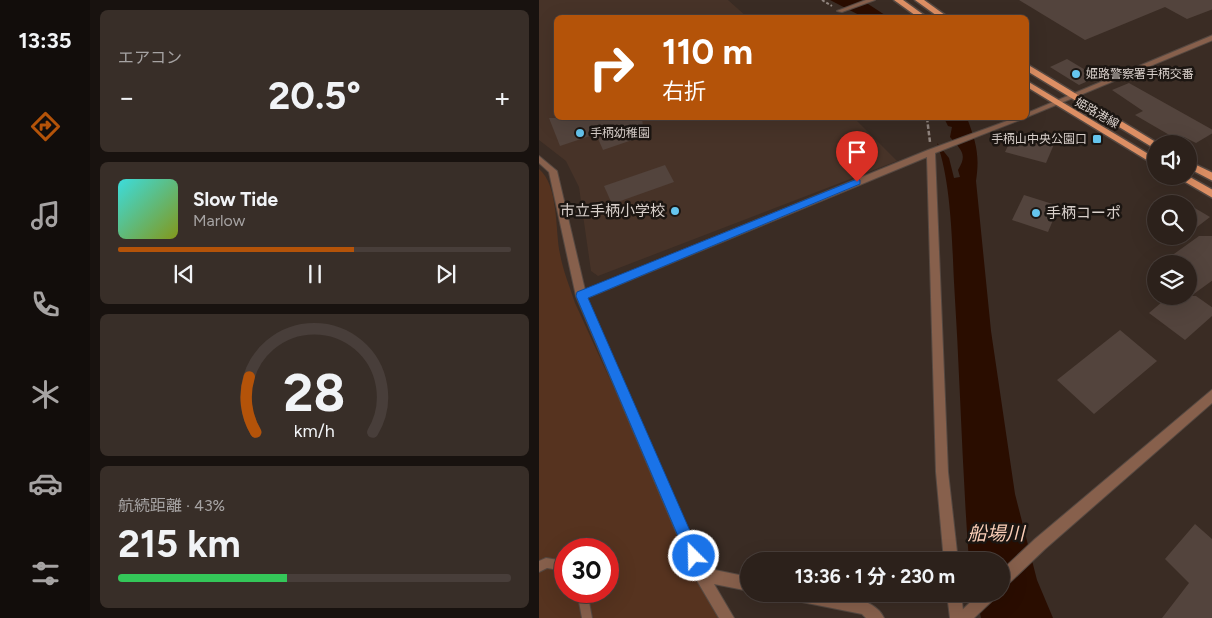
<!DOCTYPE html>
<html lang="ja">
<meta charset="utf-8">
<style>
:root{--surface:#2c211b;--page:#382e28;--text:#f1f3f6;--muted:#a6a3a3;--line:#483e3a;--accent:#b45309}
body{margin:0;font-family:Figtree,"Noto Sans JP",sans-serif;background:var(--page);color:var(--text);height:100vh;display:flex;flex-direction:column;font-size:19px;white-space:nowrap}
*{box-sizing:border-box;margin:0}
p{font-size:16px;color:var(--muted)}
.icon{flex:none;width:28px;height:28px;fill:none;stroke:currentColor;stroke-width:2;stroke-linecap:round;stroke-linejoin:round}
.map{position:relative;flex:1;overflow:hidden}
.details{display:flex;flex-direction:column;gap:10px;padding:10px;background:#18120f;width:449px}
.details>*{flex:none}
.hud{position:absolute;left:15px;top:15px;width:475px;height:105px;border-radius:8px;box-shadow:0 5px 20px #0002,0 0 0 1px var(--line);background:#b45309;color:#fff;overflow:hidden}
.fabs{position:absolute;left:608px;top:135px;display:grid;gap:10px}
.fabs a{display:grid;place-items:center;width:50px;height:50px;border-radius:50%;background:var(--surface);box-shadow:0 5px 20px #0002,0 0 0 1px var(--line);font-size:25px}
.speed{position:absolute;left:15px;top:538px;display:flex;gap:10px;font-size:25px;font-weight:700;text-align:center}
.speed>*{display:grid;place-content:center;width:65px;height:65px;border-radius:50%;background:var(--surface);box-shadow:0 5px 20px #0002,0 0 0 1px var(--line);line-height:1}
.speed .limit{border:8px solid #d22;background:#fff;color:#111}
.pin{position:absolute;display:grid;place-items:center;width:42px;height:42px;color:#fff;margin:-51px -21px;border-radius:50% 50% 50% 0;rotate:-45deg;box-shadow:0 0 5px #0007}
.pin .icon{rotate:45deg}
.me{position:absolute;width:55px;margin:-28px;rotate:337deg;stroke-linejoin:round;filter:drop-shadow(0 0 4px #0008)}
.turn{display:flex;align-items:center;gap:18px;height:105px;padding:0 25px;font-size:22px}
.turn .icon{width:65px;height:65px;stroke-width:2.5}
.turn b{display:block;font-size:35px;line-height:42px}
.big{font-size:38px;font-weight:700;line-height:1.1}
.details .tile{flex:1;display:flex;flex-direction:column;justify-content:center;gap:8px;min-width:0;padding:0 18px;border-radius:8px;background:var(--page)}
.details .dial{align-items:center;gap:0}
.dial svg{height:130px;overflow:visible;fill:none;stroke:var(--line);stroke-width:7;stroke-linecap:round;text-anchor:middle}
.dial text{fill:var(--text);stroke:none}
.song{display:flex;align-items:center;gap:15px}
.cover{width:60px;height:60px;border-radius:8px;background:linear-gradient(135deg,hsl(180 70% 55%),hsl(70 70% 35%))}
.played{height:5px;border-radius:2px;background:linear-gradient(90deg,var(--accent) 60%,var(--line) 60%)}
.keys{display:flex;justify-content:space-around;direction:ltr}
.heat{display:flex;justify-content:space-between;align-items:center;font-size:28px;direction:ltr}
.charge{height:8px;border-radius:4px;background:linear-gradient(90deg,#34c759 43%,var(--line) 0)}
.trip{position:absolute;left:201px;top:552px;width:270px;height:50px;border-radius:25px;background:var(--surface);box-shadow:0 5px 20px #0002,0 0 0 1px var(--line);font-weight:700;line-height:50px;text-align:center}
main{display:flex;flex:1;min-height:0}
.dock{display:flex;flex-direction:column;width:90px;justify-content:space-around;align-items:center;background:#120d0b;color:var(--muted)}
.dock .icon{width:35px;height:35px}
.dock .active{color:var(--accent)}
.dock b{font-size:22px;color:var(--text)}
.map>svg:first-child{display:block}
.built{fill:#473328}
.green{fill:#56331f;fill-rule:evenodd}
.water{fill:#2a0d00}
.building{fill:#53443d}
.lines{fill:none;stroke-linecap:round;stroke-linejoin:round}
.service-casing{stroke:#564942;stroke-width:2}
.minor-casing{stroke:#564942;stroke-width:2}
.tertiary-casing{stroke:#564942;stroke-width:2}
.primary-casing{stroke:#564942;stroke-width:3}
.path-far1{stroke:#91857f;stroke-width:2;stroke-dasharray:3 2;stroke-linecap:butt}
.path{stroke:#91857f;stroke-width:2.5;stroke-dasharray:4.5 2;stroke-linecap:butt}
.service{fill:#87604c;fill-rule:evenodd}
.minor{fill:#87604c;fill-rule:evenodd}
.tertiary{fill:#87604c;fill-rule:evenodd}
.primary{fill:#dd8f64;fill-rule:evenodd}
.route{fill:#1a73e8;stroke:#114b97}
.poi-dot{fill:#65c5ee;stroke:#1c1612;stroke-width:2}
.labels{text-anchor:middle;stroke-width:5;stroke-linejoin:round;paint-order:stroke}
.far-poi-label{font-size:12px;fill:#d8cfca;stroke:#1c1612;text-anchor:start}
.far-street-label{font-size:12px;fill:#d8cfca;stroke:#1c1612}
.poi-label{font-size:15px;fill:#d8cfca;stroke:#1c1612;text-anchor:end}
.near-water-label{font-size:19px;font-style:italic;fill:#fccfb8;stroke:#1c1612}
</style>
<main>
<nav class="dock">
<b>13:35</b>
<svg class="icon active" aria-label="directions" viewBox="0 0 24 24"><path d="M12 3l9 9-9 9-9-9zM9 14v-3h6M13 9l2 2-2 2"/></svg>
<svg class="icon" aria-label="music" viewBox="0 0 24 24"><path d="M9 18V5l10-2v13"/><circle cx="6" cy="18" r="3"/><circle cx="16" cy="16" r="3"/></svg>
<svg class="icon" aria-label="phone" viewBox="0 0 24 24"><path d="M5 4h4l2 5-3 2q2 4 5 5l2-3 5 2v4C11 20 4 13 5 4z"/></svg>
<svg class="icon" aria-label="climate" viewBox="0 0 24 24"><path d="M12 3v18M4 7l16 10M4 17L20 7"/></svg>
<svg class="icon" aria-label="car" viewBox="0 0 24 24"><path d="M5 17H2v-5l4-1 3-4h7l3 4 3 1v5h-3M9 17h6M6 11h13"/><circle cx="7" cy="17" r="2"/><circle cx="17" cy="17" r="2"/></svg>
<svg class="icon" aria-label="filters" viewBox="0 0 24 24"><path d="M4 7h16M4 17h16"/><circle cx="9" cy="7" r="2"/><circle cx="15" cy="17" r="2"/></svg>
</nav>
<section class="details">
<div class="tile"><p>エアコン</p>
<div class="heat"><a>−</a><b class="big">20.5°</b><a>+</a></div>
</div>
<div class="tile">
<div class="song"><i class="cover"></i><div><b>Slow Tide</b><p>Marlow</p></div></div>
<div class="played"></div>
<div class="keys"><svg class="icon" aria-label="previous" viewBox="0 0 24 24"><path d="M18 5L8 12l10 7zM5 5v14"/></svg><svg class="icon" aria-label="pause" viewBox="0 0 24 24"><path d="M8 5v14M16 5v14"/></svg><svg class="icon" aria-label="next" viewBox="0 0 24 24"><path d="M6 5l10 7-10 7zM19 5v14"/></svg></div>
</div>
<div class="tile dial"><svg viewBox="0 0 100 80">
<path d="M14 69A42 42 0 1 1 86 69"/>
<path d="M14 69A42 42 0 0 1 10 35" stroke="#b45309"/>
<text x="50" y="56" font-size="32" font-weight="700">28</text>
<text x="50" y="72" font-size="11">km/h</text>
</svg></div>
<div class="tile"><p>航続距離 · 43%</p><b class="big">215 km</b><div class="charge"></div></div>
</section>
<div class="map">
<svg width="674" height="618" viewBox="0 0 674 618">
<rect width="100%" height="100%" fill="#3a2c24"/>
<polygon class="built" points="0,0 189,0 208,17 18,18 18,118 315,118 358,161 59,276 52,271 40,187 27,161 0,140"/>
<path class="green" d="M 0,169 C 20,186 16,230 21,254 C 24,271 31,287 36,303 L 180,618 L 0,618 ZM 26,549 L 69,549 L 69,591 L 26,591 Z"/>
<g class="water">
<polygon points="291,0 323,0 349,17 324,17"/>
<path d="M 405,118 L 428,118 C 437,142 441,155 437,181 L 452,331 L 476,494 L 498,580 L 514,618 L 442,618 L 437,594 L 462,594 L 462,561 L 430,561 C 423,468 421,375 415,282 C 413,240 412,182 398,143 L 410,158 L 415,178 L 421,177 L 419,170 C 429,154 422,150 411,137 L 413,127 L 409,126 Z"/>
</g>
<g class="building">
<polygon points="480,0 674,0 674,9 648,19 626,7 546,40"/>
<polygon points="528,59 558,77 540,85 511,67"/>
<polygon points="590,83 674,130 674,133 657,143 645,137 639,140 596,115 604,111 573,90"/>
<polygon points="10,118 103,118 105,136 64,150 57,134 21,146"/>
<polygon points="476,131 516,142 507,163 466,152"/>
<polygon points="126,165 135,182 73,204 65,186"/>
<polygon points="485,195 520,206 509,232 473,220"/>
<polygon points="649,204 671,217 649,234"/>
<polygon points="660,236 674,236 674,280 652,296 657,296 674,308 674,315 646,340 610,313 630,296 649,296 649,264 621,264"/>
<polygon points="581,330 618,361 555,414 518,380"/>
<polygon points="656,524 674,540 674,618 623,618 650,583 626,559"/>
</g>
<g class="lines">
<g class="service-casing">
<g id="service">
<polygon points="7,558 26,561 26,571 8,568 0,572 0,561"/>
<polygon points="38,591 48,591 53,618 43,618"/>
</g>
</g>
<g class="minor-casing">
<g id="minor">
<polygon points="327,0 336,0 303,12 298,11"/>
<polygon points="674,35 674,40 488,117 488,113"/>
<polygon points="476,118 486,118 396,153 409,472 419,561 405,561 397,472 388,157 48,298 166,568 210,577 210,591 175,584 195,618 180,618 157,579 37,296 10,172 0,163 0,156 18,171 46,290 389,150"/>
<path d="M 251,594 C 275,592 334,592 345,618 L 327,618 L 323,614 L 258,601 L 253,599 Z"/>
<polygon points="408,594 422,594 425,618 411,618"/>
</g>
</g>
<g class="tertiary-casing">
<g id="tertiary">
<polygon points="674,389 674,402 506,549 467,586 462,588 462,571 496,539"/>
<polygon points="440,594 457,594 455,599 435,618 418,618 420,613"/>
</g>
</g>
<g class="primary-casing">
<g id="primary">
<polygon points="355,0 364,0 389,18 380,18"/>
<polygon points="376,0 385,0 410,18 401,18"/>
<polygon points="488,65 491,66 620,144 616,144 616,148 613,147 488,71"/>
<polygon points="488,81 616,158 616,165 488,87"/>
<polygon points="649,161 674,173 674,181 649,168"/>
<polygon points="636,176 649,176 674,190 674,198"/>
</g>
</g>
<polyline class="path-far1" points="283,0 293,6"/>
<polyline class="path" points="388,118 391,142"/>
<use href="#service" class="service"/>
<use href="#minor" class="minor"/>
<use href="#tertiary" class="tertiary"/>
<use href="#primary" class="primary"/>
</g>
<polygon class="route" points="318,179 321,180 321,184 49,298 162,556 160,562 155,564 150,562 37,296 38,292"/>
<g class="poi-dot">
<circle cx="537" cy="74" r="5"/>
<circle cx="41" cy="133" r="5"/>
<rect x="553" y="134" width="10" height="10" rx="2.5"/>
<circle cx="136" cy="211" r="5"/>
<circle cx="497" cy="213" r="5"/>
</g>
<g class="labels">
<g class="far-poi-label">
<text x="547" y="78">姫路警察署手柄交番</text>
<text x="51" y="137">手柄幼稚園</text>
<text x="548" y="143" text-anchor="end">手柄山中央公園口</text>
</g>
<g class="far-street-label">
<text transform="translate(558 113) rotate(30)" y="4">姫路港線</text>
</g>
<g class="poi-label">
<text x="126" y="216">市立手柄小学校</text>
<text x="507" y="218" text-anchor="start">手柄コーポ</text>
</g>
<g class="near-water-label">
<text x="457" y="540">船場川</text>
</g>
</g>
</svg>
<div class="fabs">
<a><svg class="icon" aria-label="sound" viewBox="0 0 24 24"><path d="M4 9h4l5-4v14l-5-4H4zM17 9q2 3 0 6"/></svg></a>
<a><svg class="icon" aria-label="search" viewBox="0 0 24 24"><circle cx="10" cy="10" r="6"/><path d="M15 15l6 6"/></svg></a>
<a><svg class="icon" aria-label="layers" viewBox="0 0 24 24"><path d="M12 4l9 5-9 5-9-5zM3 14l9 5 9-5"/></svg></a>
</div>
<div class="speed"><div class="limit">30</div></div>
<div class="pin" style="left:318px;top:182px;background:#d93025"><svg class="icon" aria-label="arrive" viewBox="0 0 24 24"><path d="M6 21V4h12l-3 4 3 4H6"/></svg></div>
<svg class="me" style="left:155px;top:556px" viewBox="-20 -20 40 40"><circle r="17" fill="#1a73e8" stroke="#fff" stroke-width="3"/><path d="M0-11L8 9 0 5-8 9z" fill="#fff"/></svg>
<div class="trip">13:36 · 1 分 · 230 m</div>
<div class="hud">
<div class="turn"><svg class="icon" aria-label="right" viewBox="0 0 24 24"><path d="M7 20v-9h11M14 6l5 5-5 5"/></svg><div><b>110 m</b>右折</div></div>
</div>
</div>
</main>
